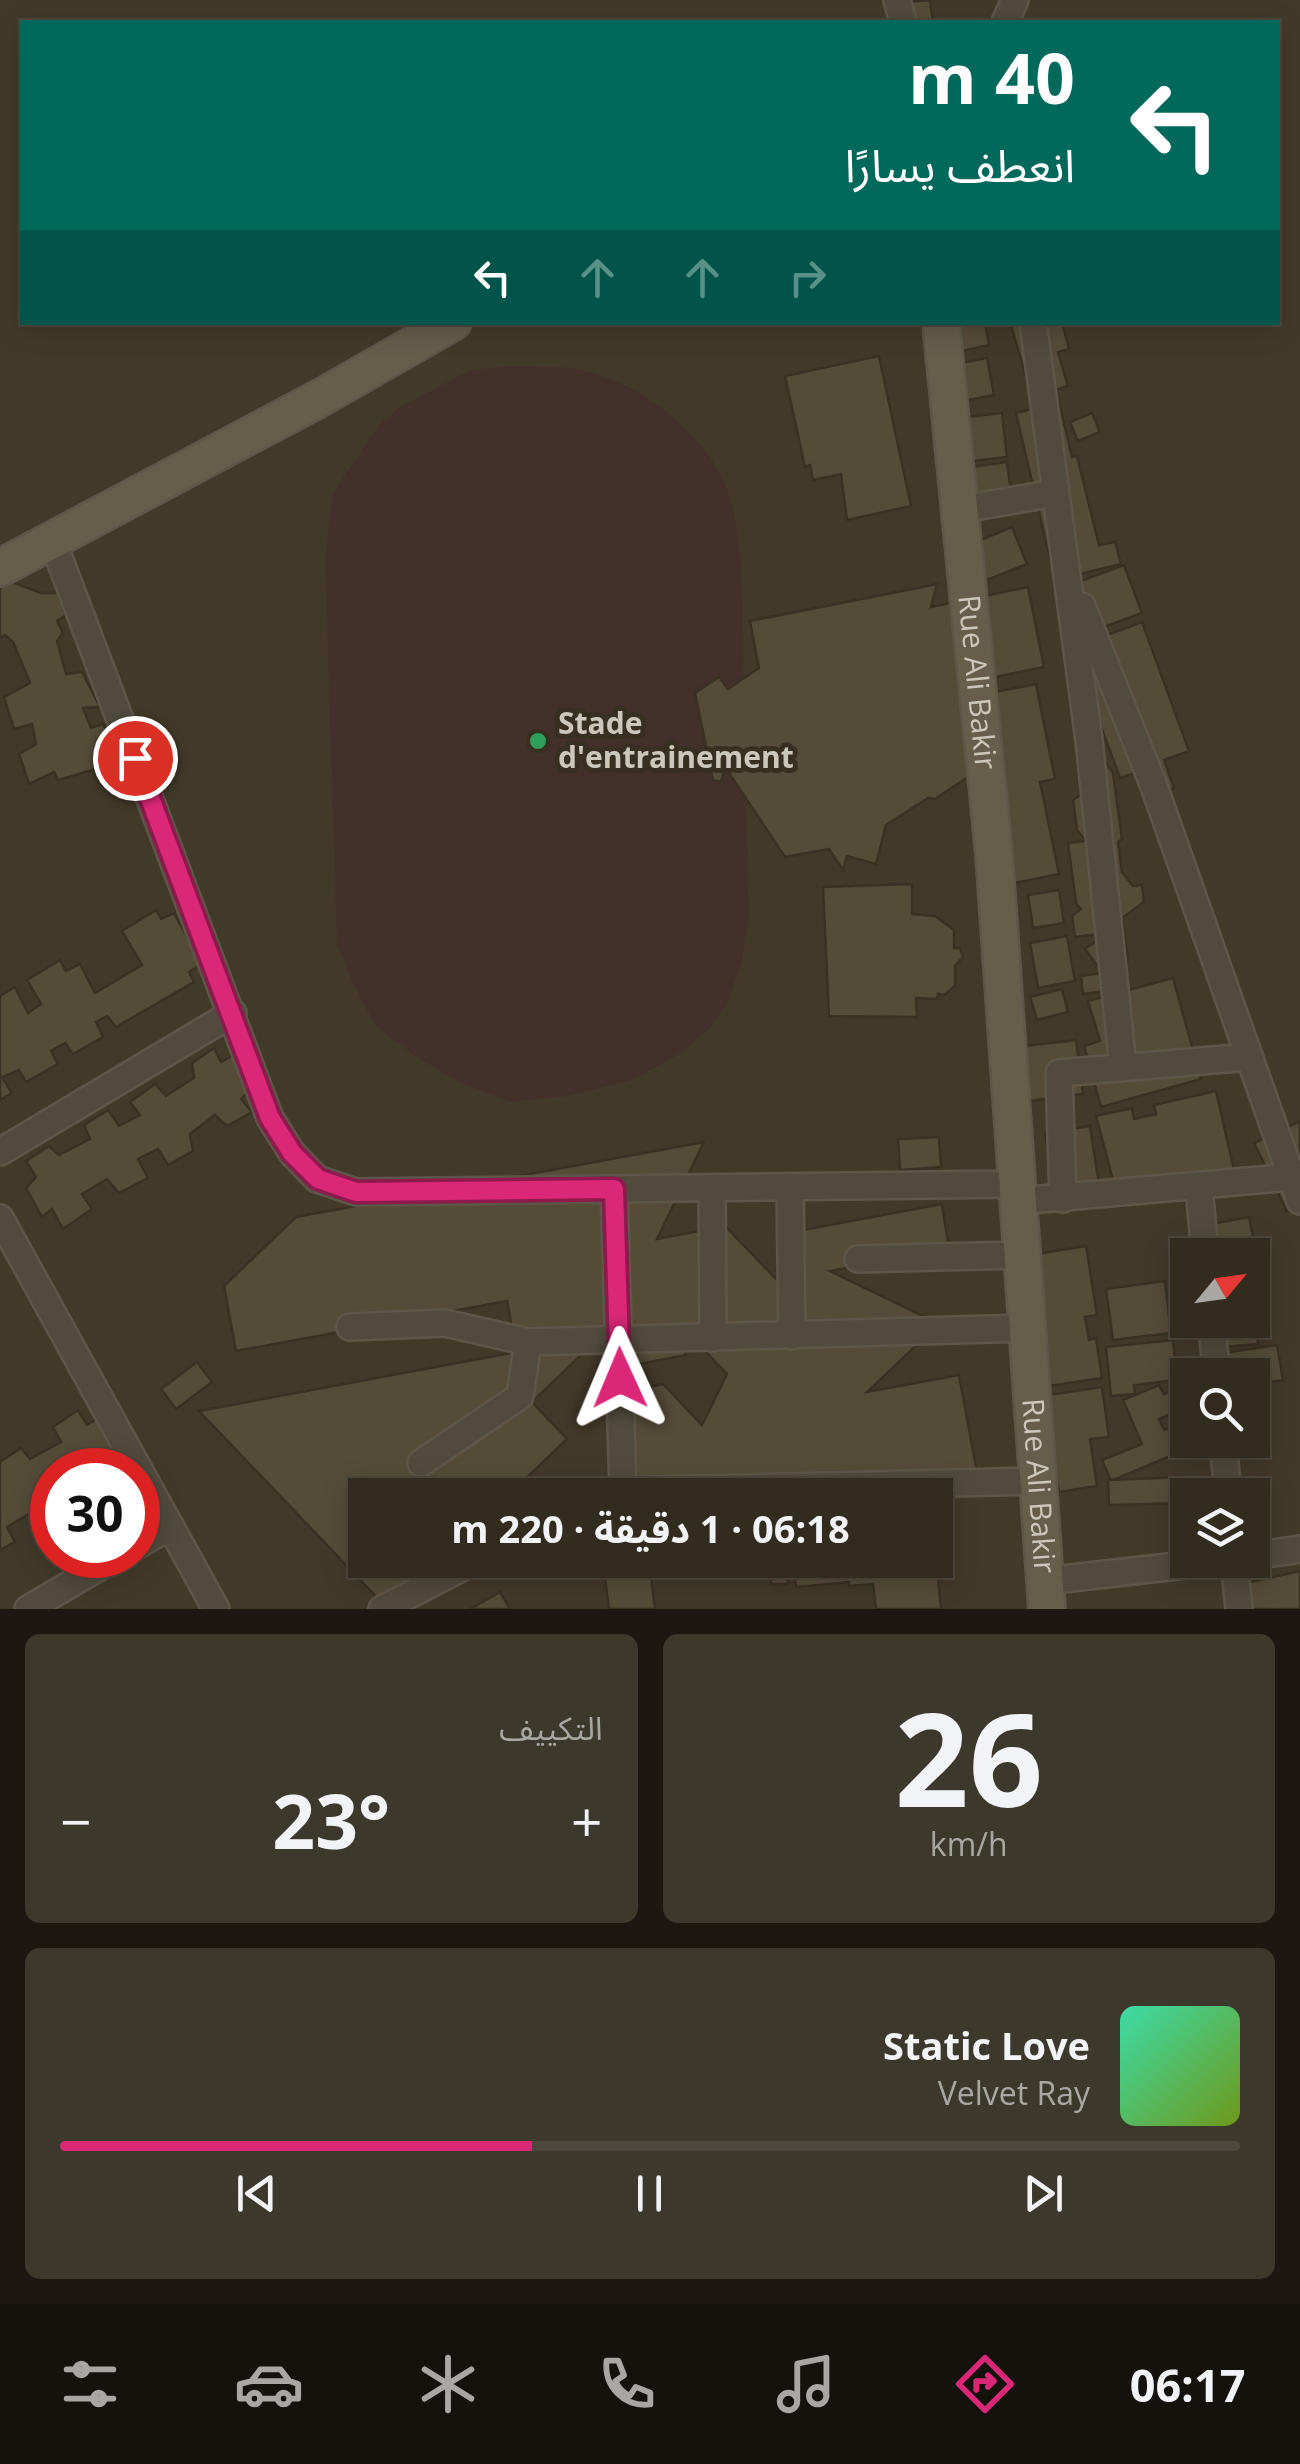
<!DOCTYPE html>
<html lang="ar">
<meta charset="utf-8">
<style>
:root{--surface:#322c1f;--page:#3d382c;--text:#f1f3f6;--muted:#a8a7a4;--line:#4d483d;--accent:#db2777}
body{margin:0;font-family:"Open Sans","Noto Sans Arabic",sans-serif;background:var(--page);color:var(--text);direction:rtl;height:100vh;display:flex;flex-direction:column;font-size:38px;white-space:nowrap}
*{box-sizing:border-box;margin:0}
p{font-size:32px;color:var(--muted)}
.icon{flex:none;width:55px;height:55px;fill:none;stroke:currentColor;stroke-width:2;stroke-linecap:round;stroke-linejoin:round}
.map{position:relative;height:1609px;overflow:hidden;direction:ltr}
.side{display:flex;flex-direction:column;gap:25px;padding:25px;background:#1c1811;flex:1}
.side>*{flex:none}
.banner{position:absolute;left:20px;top:20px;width:1260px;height:305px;border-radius:0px;box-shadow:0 5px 25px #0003,0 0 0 2px var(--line);direction:rtl;background:#00695c;color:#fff;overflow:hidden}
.needle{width:65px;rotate:61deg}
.fabs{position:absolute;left:1170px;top:1238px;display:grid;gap:20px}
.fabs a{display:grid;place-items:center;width:100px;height:100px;border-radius:0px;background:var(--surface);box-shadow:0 5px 25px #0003,0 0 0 2px var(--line);font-size:50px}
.speed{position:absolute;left:30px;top:1448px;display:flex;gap:20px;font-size:50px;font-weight:700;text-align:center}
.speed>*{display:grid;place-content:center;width:130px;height:130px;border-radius:50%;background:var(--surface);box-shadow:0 5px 25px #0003,0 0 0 2px var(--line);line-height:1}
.speed .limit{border:15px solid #d22;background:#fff;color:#111}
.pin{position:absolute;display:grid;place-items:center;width:85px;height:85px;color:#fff;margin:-42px;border:5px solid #fff;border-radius:50%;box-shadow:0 2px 10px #0007}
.me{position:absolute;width:110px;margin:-55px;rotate:359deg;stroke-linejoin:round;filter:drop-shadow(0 0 8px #0008)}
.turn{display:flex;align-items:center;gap:35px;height:210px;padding:0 40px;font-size:45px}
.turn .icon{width:130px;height:130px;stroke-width:2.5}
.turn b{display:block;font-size:70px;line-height:85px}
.lanes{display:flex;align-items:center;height:95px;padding:0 40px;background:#0003;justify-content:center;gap:50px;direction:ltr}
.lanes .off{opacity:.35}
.big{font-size:75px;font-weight:700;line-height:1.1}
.side .tile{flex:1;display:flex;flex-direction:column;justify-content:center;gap:15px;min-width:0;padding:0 35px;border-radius:15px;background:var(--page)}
.side .dial{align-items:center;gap:0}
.dial b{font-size:130px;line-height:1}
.song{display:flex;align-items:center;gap:30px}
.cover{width:120px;height:120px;border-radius:15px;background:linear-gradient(135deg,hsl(160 70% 55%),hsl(80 70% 35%))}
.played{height:10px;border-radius:5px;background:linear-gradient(90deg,var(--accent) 40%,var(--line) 40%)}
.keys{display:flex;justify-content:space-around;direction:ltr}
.heat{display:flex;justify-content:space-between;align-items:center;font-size:55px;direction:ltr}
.side .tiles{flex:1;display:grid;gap:25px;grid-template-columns:1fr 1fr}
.tile:last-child{grid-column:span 2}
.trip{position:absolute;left:348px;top:1478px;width:605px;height:100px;border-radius:0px;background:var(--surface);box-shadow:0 5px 25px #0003,0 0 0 2px var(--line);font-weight:700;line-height:100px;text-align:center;direction:rtl}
.tab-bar{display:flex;height:160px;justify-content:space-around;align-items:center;background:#14120c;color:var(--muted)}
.tab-bar .icon{width:70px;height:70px}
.tab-bar .active{color:var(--accent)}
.tab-bar b{font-size:45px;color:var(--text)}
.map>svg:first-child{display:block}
.garden{fill:#43302b}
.building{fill:#554c38;stroke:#393223;stroke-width:2.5}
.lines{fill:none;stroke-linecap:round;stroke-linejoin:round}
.street-casing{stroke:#5e5749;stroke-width:30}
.secondary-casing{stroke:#5e5749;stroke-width:40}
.street{stroke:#514b3d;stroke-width:25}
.secondary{stroke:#645e4b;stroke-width:35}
.route-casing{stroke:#8e194d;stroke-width:25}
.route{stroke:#db2777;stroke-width:18}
.leisure-dot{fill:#2e9e5b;stroke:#373021;stroke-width:4}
.labels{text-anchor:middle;stroke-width:10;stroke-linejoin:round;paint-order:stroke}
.street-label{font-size:30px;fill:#cbc7ba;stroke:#373021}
.poi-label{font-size:30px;font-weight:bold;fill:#cbc7ba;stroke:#373021;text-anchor:start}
</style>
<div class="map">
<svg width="1300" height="1609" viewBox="0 0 1300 1609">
<rect width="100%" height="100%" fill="#423a29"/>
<path class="garden" d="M 508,366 C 528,367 550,366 570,368 C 632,376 703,429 726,487 C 736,511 738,538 741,564 L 749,919 L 741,963 L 729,1001 L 708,1030 L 676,1056 L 632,1080 L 568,1096 L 511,1102 L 461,1083 L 415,1056 L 375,1025 L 352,981 L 337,944 L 325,558 L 333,493 L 379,425 L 400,407 L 471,370 Z"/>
<g class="building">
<polygon points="930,0 933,22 899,22 896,3"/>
<polygon points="956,322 985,322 989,345 962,351"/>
<polygon points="1010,322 1062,322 1069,349 1058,352 1068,386 1032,397"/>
<polygon points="879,356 911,506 847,520 841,474 813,480 810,465 805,467 785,376"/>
<polygon points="987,358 994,395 952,403 945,366"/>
<polygon points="1059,402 1072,457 1077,456 1099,545 1115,542 1121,564 1055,580 1016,413"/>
<polygon points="1002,413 1007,457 956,463 951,419"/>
<polygon points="1092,413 1100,432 1078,441 1070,422"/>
<polygon points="1007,462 1012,499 961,507 956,469"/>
<polygon points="1012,527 1027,564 974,585 959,549"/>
<polygon points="1124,565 1142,613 1077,637 1059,589"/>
<polygon points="4,579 41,593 58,593 66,615 57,621 63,633 57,641 66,674 82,672 100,707 83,708 91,728 103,724 117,749 104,755 106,766 58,780 54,772 29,784 19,754 36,744 32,724 14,729 4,697 30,683 13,642 5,635 0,638 0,581"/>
<polygon points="937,584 931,607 1028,587 1044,667 986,679 975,696 1036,684 1055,779 1040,782 1059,874 1000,886 977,771 935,799 928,798 886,825 876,864 847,856 843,870 829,849 785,857 725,767 721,782 713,780 695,693 719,677 728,689 759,668 750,621"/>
<polygon points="1142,622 1189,751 1164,760 1174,788 1144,799 1135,773 1120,778 1072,648"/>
<polygon points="1106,763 1113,773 1122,839 1118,842 1122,872 1133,886 1142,885 1144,902 1122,918 1128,961 1099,968 1085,949 1107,933 1075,937 1072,916 1081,909 1076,903 1068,843 1086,841 1077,830 1073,800 1086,791 1085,779"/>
<polygon points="912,884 912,914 935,916 954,930 954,948 960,948 963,957 955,966 955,986 944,995 938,994 937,999 916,998 917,1017 829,1016 823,887"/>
<polygon points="1059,890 1064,923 1033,928 1028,895"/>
<polygon points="156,910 161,919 174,913 202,964 189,972 194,982 116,1027 107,1016 96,1022 103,1037 73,1054 65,1043 51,1051 58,1064 26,1082 19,1070 2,1077 12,1093 0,1100 0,996 15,987 28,1013 41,1004 27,980 60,960 66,971 80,964 95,993 142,965 122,931"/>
<polygon points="1067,936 1075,981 1038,988 1030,943"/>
<polygon points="1103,973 1106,991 1083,994 1081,976"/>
<polygon points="1173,978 1201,1079 1101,1107 1084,1046 1100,1041 1088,1001"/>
<polygon points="1062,989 1068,1012 1037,1020 1030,997"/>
<polygon points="1076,1040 1083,1094 1015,1103 1008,1048"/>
<polygon points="214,1048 221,1062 232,1056 250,1090 241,1099 252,1112 227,1126 215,1115 190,1134 193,1151 168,1165 158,1149 138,1159 148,1178 119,1193 107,1179 82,1194 92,1209 63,1229 52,1209 42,1217 26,1188 36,1177 26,1161 49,1146 59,1155 90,1139 84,1125 108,1110 119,1126 140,1115 130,1102 155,1084 166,1096 194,1078 192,1063"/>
<polygon points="1216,1091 1236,1179 1117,1195 1096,1116 1132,1108 1134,1119 1156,1114 1154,1105"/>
<polygon points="1300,1121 1300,1205 1287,1211 1254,1143"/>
<polygon points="1090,1126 1102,1204 1058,1211 1045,1133"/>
<polygon points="939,1137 941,1167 900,1170 898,1139"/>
<polygon points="704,1142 657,1239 725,1226 800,1304 787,1233 942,1204 949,1249 830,1271 939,1324 867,1392 959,1375 977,1472 624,1495 605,1395 663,1384 702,1425 727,1374 681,1326 686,1355 613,1369 606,1331 532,1402 567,1439 509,1495 365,1495 365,1560 441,1560 388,1609 199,1411 516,1352 507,1301 236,1351 224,1286 296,1217"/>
<polygon points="1249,1217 1264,1292 1252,1294 1252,1255 1207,1255 1201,1226"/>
<polygon points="1086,1246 1097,1315 1085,1317 1089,1340 1096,1338 1102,1378 1042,1387 1018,1257"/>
<polygon points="1165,1281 1171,1333 1113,1340 1106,1289"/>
<polygon points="1223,1320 1239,1320 1240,1326 1256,1324 1258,1344 1212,1348"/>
<polygon points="1173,1340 1177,1380 1134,1385 1135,1394 1111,1396 1106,1347"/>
<polygon points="1277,1345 1283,1380 1252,1385 1252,1375 1214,1375 1211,1355"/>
<polygon points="197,1362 212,1382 176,1409 161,1389"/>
<polygon points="1159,1385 1164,1394 1172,1391 1180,1410 1159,1419 1164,1430 1172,1427 1182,1451 1111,1481 1102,1460 1142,1444 1123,1400"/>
<polygon points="1102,1387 1109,1437 1090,1439 1097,1486 1059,1492 1056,1476 1040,1478 1035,1397"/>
<polygon points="78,1410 87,1425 98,1418 118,1451 111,1460 118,1470 52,1470 52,1517 36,1528 27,1515 7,1527 15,1542 0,1550 0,1462 21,1448 30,1459 61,1442 53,1427"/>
<polygon points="1185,1477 1186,1503 1109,1505 1108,1480"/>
<polygon points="935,1547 941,1609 876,1609 873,1584 849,1586 849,1582 796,1587 793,1563 800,1560 935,1560"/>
<polygon points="632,1560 649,1560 655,1609 609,1609 603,1564"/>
<rect x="771" y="1567" width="17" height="17"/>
<polygon points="1300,1571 1300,1609 1234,1609 1228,1587"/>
<polygon points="500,1592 510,1609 470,1609"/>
</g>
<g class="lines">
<g class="street-casing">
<g id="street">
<polyline points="897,0 903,22"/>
<polyline points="1005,22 1015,0"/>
<polyline points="1033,322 1089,740 1123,1066"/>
<polyline points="962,509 1056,493"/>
<polyline points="52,539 270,1118 292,1153 317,1179 356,1192 1018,1184"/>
<polyline points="1082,606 1155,789 1300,1201"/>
<polyline points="0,1152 233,1013"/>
<polyline points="1199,1186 1205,1255"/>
<polyline points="790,1187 792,1336"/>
<polyline points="712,1188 713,1338"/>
<polyline points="614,1189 623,1490"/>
<polyline points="1063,1199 1059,1073 1249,1057"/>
<polyline points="1019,1201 1292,1177"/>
<polyline points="0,1218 216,1609"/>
<polyline points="858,1259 1022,1255"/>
<polyline points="1211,1320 1217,1375"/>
<polyline points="350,1327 445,1323 528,1342"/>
<polyline points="1223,1440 1228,1495"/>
<polyline points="421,1463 520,1396 528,1342 1027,1328"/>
<polyline points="603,1495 612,1491 1038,1481"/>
<polyline points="138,1545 170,1526"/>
<polyline points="1252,1556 1300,1549"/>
<polyline points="1234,1560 1239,1609"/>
<polyline points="1045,1581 1229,1560"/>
<polyline points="28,1609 120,1555"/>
<polyline points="382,1609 477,1560"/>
</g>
</g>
<g class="secondary-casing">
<g id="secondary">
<path id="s1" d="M 941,322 L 994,854 L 1047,1609"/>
<polyline points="0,568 322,397 453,322"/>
</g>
</g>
<use href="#street" class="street"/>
<use href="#secondary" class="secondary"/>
</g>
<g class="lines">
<g class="route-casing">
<polyline id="route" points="135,758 270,1118 292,1153 318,1179 356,1192 614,1189 620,1378"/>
</g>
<use href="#route" class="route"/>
</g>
<circle class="leisure-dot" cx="538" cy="741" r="10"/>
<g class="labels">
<g class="street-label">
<text dy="10" stroke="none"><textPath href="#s1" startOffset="362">Rue Ali Bakir</textPath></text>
<text dy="10" stroke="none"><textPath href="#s1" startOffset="1168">Rue Ali Bakir</textPath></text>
</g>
<g class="poi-label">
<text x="558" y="734">Stade<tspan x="558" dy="34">d'entrainement</tspan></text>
</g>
</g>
</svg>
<div class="fabs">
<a><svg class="needle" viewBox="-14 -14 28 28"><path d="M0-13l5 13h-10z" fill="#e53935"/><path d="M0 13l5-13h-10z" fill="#a8a7a4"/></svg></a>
<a><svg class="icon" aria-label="search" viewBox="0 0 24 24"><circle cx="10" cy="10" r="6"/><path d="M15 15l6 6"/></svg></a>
<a><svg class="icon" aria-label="layers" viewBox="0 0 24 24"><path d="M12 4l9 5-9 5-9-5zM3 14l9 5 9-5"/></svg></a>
</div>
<div class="speed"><div class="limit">30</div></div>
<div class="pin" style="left:135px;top:758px;background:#d93025"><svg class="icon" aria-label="arrive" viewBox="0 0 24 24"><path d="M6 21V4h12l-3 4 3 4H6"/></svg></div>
<svg class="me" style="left:620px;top:1378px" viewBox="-20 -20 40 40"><path d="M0-17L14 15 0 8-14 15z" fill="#db2777" stroke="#fff" stroke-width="4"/></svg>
<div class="trip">06:18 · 1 دقيقة · 220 m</div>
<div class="banner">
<div class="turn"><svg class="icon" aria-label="left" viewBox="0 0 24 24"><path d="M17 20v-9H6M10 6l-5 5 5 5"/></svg><div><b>40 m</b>انعطف يسارًا</div></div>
<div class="lanes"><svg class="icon" aria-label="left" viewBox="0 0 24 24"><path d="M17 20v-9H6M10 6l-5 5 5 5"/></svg><svg class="icon off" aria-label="ahead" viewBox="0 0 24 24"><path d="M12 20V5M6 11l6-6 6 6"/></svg><svg class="icon off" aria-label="ahead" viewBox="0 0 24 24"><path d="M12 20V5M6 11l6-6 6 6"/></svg><svg class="icon off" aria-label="right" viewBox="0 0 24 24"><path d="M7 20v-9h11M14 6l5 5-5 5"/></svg></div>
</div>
</div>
<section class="side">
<div class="tiles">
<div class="tile dial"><b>26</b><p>km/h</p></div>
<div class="tile"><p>التكييف</p>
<div class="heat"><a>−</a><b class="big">23°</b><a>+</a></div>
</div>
<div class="tile">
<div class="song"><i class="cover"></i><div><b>Static Love</b><p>Velvet Ray</p></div></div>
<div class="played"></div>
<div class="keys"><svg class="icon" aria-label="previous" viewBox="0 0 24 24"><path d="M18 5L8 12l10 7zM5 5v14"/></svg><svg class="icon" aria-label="pause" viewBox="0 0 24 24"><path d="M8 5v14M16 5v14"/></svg><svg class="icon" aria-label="next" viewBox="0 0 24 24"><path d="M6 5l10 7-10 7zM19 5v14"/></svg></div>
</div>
</div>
</section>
<nav class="tab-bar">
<b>06:17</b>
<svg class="icon active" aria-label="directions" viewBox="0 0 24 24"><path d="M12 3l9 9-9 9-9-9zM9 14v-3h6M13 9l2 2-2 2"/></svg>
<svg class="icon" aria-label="music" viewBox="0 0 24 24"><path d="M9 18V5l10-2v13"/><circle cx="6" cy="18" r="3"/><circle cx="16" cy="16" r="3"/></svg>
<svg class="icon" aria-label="phone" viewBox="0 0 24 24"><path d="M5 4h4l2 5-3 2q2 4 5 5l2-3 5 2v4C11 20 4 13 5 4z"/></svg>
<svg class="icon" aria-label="climate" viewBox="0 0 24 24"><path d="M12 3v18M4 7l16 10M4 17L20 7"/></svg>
<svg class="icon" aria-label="car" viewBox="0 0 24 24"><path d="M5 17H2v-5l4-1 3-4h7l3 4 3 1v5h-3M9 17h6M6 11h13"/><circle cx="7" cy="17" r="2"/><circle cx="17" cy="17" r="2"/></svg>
<svg class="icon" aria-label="filters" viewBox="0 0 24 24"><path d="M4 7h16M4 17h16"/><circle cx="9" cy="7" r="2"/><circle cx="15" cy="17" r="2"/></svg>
</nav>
